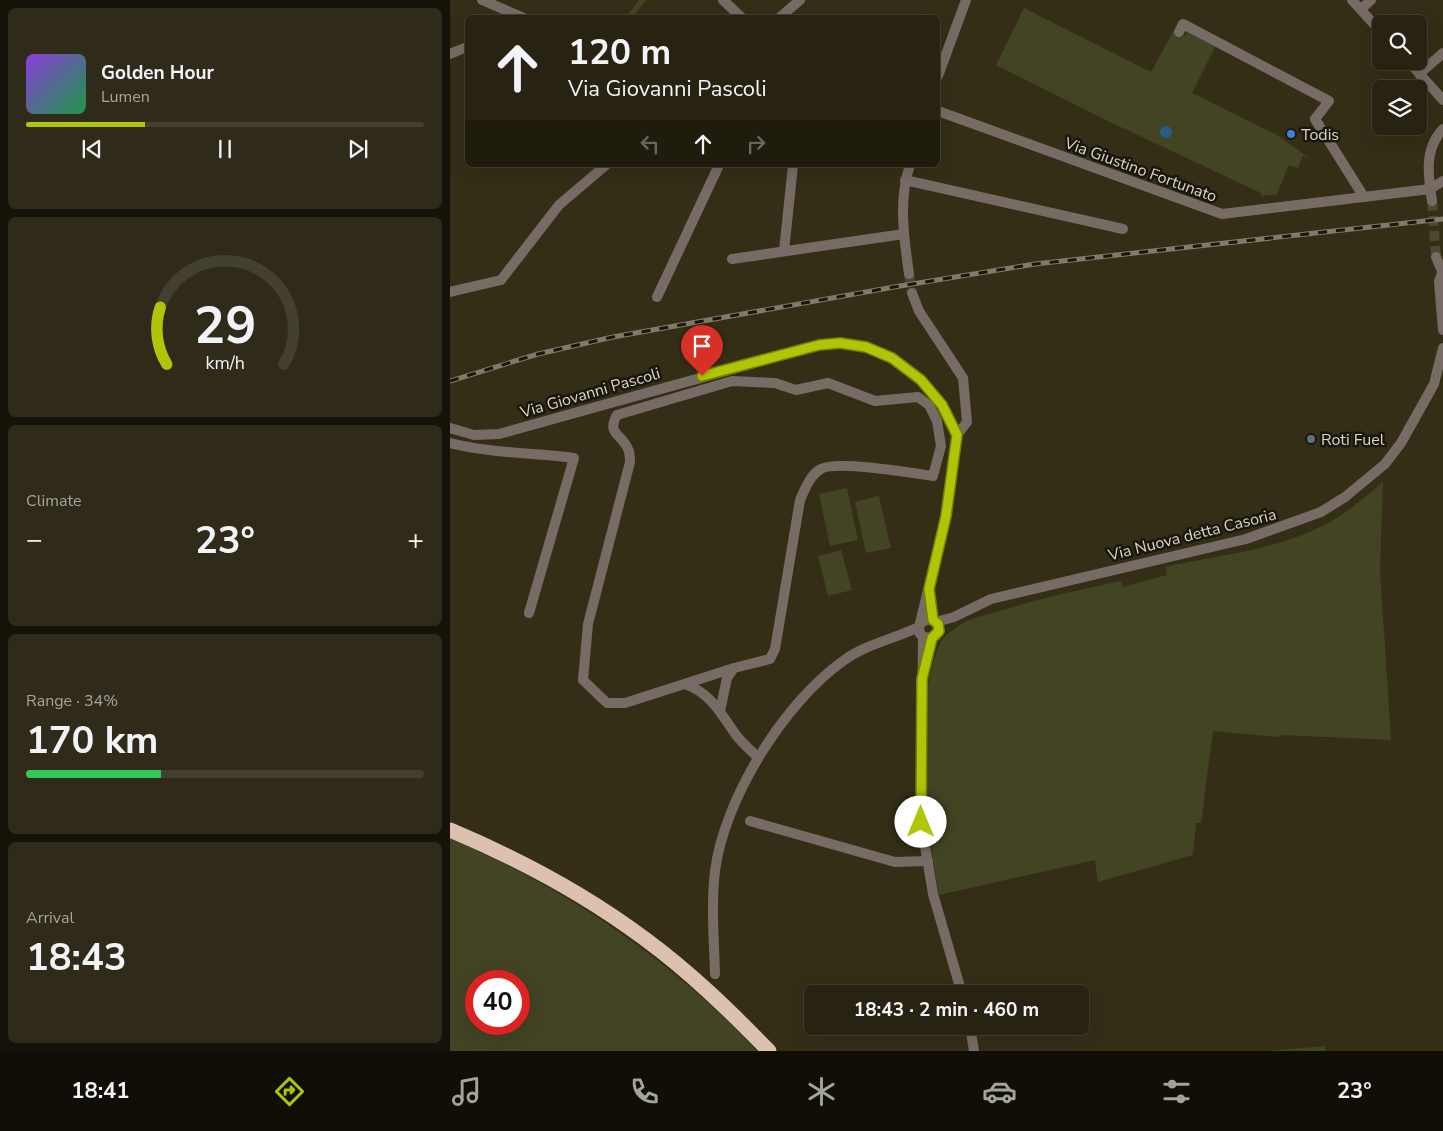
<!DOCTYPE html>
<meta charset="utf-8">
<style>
:root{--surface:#272211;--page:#2f2a1a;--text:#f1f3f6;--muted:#a4a49f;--line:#433f31;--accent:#afc507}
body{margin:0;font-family:"Nunito Sans",sans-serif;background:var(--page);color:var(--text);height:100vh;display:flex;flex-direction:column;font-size:19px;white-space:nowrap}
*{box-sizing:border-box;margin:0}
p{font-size:16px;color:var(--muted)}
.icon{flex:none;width:28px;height:28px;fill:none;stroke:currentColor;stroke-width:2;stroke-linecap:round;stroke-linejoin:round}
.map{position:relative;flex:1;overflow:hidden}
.drawer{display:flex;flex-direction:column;gap:8px;padding:8px;background:#151309;width:450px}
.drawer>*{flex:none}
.guide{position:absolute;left:15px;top:15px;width:475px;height:152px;border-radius:8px;box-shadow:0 5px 20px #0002,0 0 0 1px var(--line);background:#272211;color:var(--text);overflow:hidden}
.tools{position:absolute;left:922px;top:15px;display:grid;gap:10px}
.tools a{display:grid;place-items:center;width:55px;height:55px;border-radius:8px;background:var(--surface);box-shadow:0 5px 20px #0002,0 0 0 1px var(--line);font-size:25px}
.speed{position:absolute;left:15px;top:970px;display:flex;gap:10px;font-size:25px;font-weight:700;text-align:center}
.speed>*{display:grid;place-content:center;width:65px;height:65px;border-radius:50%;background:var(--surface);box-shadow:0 5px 20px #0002,0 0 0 1px var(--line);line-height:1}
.speed .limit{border:8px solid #d22;background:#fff;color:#111}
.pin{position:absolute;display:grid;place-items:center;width:42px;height:42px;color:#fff;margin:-51px -21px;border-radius:50% 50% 50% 0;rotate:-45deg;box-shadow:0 0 5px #0007}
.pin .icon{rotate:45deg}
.me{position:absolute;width:55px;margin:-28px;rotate:0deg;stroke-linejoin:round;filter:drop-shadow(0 0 4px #0008)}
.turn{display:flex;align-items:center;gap:18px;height:105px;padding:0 20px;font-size:22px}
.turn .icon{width:65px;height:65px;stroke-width:2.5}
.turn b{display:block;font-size:35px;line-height:42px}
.lanes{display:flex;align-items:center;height:48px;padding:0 20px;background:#0003;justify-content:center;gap:25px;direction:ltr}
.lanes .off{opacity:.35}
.big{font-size:38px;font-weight:700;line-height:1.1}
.drawer .card{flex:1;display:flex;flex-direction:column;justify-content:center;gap:8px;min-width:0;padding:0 18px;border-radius:8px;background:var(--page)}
.drawer .dial{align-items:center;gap:0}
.dial svg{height:130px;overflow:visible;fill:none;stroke:var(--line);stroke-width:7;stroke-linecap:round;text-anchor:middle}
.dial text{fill:var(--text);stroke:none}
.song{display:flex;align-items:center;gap:15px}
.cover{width:60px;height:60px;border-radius:8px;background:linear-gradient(135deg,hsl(270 70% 55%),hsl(140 70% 35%))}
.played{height:5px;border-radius:2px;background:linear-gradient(90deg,var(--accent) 30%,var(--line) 30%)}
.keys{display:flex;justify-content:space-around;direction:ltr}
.heat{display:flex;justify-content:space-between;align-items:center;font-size:28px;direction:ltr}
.charge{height:8px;border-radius:4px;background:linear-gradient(90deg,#34c759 34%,var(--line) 0)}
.trip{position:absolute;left:354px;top:985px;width:285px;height:50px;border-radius:8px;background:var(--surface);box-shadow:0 5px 20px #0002,0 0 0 1px var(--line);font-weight:700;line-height:50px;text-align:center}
.tab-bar{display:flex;height:80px;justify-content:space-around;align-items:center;background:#100e07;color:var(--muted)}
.tab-bar .icon{width:35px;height:35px}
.tab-bar .current{color:var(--accent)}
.tab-bar b{font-size:22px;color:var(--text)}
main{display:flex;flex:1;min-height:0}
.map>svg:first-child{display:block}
.green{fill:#424424;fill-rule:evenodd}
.water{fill:#265f80}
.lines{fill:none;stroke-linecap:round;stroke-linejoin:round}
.minor-tunnel{stroke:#4d4732;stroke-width:10;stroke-dasharray:10 5;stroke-linecap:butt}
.minor{stroke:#776c65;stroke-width:10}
.tertiary{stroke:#776c65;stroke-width:10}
.motorway{stroke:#dcc1b1;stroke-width:15}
.rail-casing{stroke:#807b69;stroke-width:5}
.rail{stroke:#19160c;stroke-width:3;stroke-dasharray:9;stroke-linecap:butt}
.route-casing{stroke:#728005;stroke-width:12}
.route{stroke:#afc507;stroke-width:9}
.shop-dot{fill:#3f7fe0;stroke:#19160c;stroke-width:2}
.service-dot{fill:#5c6f8a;stroke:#19160c;stroke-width:2}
.labels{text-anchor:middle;stroke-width:5;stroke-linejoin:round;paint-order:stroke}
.poi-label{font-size:16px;fill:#dad6c8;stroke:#19160c;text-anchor:start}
.street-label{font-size:16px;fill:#dad6c8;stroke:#19160c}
</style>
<main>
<section class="drawer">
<div class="card">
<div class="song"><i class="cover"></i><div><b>Golden Hour</b><p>Lumen</p></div></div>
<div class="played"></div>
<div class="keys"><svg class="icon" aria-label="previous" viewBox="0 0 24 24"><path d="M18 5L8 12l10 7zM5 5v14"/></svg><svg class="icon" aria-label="pause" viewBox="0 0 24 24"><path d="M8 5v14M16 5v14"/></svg><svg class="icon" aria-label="next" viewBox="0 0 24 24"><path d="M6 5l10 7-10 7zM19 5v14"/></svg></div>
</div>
<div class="card dial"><svg viewBox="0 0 100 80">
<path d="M14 69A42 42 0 1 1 86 69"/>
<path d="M14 69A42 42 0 0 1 10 34" stroke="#afc507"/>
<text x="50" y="56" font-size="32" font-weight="700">29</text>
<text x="50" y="72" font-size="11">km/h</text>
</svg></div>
<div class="card"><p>Climate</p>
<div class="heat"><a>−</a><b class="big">23°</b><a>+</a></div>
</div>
<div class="card"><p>Range · 34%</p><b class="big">170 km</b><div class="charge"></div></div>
<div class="card"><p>Arrival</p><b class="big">18:43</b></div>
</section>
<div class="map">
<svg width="993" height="1051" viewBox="0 0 993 1051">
<rect width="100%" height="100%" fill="#342e17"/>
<g class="green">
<polygon points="189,0 196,0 183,17 176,17"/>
<polygon points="574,8 701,72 724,30 735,36 737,32 765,47 742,93 827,135 862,160 853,156 848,168 839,165 827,194 811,196 811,193 660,122 546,65"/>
<path d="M 933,482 L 930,570 L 941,740 L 832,735 L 827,737 L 763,731 L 751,823 L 746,823 L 743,855 L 648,882 L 645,860 L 489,895 C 477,832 462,704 489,646 C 492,638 500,632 507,627 C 518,618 536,615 549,611 C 590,599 630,589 671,581 L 673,587 L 717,575 L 716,567 C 769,555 829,550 878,523 C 898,512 915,497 933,482 Z"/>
<polygon points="397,488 408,540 380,546 369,494"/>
<polygon points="429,496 441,548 416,553 405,502"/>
<polygon points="391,550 402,590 378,596 368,556"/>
<path d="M 0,839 C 115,887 222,960 307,1051 L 0,1051 ZM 26,981 L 69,981 L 69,1024 L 26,1024 Z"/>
<polygon points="875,1046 876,1051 817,1051"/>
</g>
<circle class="water" cx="716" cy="132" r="6"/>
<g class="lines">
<g class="minor-tunnel">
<polyline points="982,201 986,257"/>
<polyline points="459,274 462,293"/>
</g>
<g class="minor">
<polyline points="32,0 74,18"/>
<polyline points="273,0 292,18"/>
<polyline points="902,0 931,32"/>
<polyline points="911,9 921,0"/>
<polyline points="329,18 350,0"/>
<polyline points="729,32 733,24 879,101 865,119 914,197"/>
<polyline points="0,54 17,47"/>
<polyline points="958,61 993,100"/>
<polyline points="969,74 993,53"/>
<polyline points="488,76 516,0"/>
<polyline points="488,111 772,214 980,189 993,181"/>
<polyline points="455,180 673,229"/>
<path d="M 982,201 C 978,175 974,149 993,129"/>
<polyline points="334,251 343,165"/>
<polyline points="986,257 992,271"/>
<polyline points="282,259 454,234"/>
<path d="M 459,274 C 454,238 448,200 460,165"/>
<polyline points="0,292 51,280 109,205 156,165"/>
<polyline points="462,293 469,311 513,378 517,422 507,435"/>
<polyline points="207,297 269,165"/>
<path d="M 0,443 C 41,453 83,453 124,458 L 79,613"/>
<path d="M 235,684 C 261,693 271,714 286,735 C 292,743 301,750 308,758"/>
<path d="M 270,711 L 277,678 L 284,668 L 320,659 L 325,649 L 350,500 C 355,489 360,475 371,469 C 386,460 462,473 483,476 L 491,446 L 487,421 L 479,405 L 468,397 L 425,401 L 378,383 L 346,390 L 325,383 L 282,381 L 167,415 C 156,434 172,434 178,449 C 180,453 180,458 180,462 L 138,624 L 133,680 L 157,703 L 175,703 L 284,668"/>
<polyline points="300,821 445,862 478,861"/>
<path d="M 265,974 C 264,940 261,905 265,871 C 274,799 334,703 393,661 C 416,644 444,639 469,627"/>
</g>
<g class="tertiary">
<polyline points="993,271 989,281 993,330"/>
<polyline points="0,428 24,435 49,434 369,345 390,343 416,347 443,358 471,380 493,405 507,435 496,516 469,627 470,634 475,638 486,636 489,628 486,622 478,619 471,623"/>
<polyline points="486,622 504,617 541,599 796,539 871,512 895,497 935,464 951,443 984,384 993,348"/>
<polyline points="473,637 471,822 483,894 512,994"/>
<polyline points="520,1026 524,1051"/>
</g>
<path class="motorway" d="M 0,830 C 69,859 135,894 195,939 C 240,972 280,1011 319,1051"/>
<g class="rail-casing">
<polyline id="rail" points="0,381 88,354 163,337 444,287 585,264 993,219"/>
</g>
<use href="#rail" class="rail"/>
</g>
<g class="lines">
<g class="route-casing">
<polyline id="route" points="252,376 369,345 390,343 416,347 442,358 471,380 492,405 507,435 496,516 479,589 483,620 488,624 489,631 482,638 472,679 471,822"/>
</g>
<use href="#route" class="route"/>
</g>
<circle class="shop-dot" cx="841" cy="134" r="5"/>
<circle class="service-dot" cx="861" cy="439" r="5"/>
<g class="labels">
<g class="poi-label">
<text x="851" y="140">Todis</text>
<text x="871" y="445">Roti Fuel</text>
</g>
<g class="street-label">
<text transform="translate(691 169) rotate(20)" y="6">Via Giustino Fortunato</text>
<text transform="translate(140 392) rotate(-16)" y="6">Via Giovanni Pascoli</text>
<text transform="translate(742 534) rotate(-14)" y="6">Via Nuova detta Casoria</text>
</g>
</g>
</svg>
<div class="tools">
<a><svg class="icon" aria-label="search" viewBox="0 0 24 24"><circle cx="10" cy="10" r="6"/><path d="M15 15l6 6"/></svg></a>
<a><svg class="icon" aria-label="layers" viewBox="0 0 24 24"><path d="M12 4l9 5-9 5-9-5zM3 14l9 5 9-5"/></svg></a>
</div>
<div class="speed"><div class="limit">40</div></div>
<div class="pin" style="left:252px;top:376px;background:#d93025"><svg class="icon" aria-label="arrive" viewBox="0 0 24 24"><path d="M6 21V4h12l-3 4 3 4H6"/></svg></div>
<svg class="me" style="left:471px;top:822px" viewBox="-20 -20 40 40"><circle r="19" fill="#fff"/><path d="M0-13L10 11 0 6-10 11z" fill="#afc507"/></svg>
<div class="trip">18:43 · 2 min · 460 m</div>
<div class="guide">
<div class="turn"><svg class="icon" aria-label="ahead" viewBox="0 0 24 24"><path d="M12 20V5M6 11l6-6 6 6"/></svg><div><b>120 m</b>Via Giovanni Pascoli</div></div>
<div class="lanes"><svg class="icon off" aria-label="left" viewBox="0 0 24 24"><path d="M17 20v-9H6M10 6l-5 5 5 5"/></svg><svg class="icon" aria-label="ahead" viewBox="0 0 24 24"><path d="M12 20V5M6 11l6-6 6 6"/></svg><svg class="icon off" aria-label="right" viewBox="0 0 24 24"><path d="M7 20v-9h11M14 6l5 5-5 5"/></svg></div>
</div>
</div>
</main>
<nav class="tab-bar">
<b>18:41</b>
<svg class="icon current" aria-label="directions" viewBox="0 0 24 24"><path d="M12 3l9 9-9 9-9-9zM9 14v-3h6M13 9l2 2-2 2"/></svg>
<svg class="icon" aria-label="music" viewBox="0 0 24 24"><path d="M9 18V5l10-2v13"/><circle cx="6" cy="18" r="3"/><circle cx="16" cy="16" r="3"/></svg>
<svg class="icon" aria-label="phone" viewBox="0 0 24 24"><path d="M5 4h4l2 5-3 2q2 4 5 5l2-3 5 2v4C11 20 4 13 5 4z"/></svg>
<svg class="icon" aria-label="climate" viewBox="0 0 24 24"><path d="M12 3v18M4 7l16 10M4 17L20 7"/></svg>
<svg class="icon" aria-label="car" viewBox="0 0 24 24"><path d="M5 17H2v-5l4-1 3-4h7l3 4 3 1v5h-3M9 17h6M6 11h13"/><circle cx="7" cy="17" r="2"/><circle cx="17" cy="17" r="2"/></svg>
<svg class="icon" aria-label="filters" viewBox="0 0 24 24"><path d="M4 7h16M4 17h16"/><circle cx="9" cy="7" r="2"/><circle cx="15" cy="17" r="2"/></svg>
<b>23°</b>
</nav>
